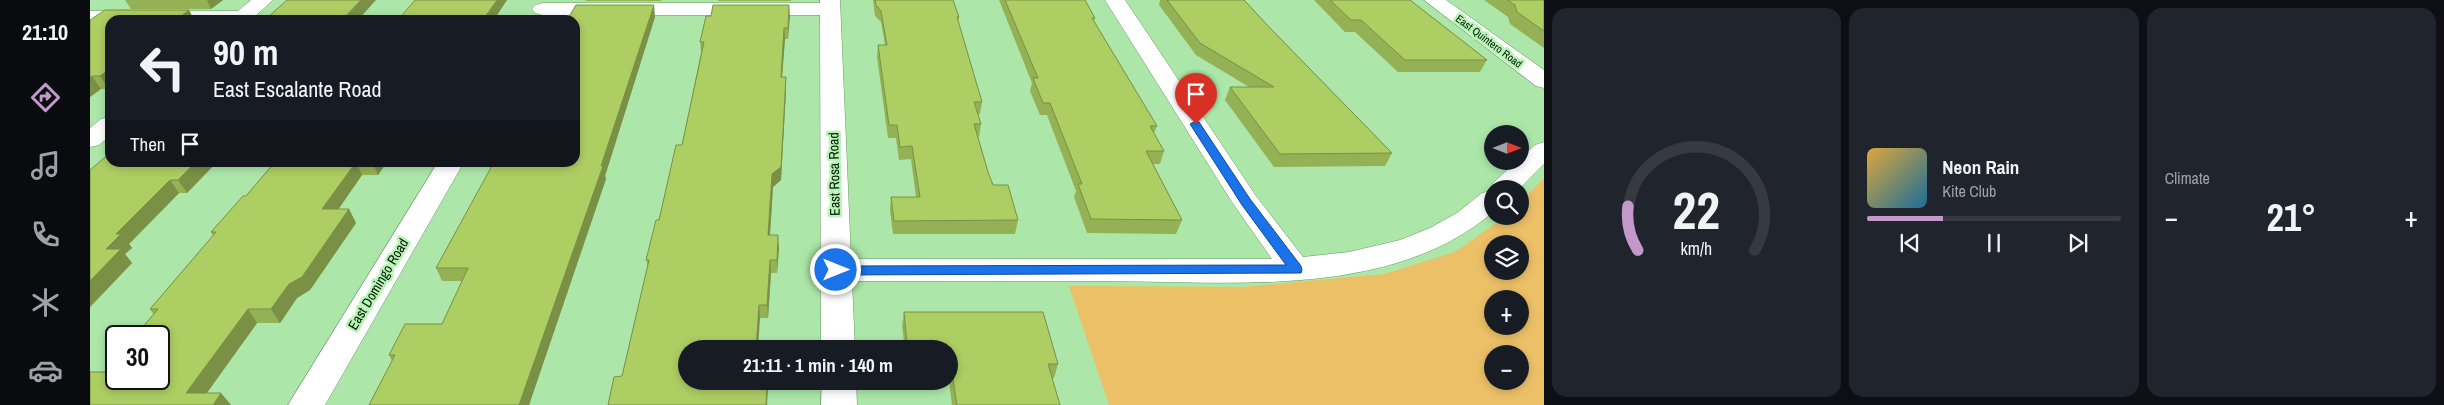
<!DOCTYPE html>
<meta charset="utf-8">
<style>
:root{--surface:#171b24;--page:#20242c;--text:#f1f3f6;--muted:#9ea1a6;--line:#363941;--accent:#c399cb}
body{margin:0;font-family:"Archivo Narrow",sans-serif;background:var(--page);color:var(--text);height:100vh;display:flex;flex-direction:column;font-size:19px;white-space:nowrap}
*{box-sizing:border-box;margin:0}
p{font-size:16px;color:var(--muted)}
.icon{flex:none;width:28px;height:28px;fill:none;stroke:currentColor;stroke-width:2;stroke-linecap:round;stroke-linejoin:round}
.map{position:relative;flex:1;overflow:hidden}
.side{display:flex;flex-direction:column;gap:8px;padding:8px;background:#0d0f14;width:900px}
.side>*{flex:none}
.top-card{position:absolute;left:15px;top:15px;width:475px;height:152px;border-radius:15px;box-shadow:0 2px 8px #0003;background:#171b24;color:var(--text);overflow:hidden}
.needle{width:32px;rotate:90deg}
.buttons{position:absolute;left:1394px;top:125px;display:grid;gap:10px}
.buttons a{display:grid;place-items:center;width:45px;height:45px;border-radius:50%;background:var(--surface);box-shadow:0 2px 8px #0003;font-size:25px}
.speed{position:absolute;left:15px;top:325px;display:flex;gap:10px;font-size:25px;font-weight:700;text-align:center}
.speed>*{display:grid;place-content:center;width:65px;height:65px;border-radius:50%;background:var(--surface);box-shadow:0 2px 8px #0003;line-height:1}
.speed .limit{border:2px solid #111;border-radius:8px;background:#fff;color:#111}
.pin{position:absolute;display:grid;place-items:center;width:42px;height:42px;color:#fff;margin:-51px -21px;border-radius:50% 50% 50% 0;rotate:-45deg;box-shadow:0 0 5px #0007}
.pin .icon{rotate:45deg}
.me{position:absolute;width:55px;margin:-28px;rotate:90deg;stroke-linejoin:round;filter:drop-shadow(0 0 4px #0008)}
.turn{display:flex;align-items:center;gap:18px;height:105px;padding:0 25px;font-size:22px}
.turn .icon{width:65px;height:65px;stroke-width:2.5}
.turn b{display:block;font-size:35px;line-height:42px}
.then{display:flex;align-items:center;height:48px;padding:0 25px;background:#0003;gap:10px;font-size:19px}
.big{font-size:38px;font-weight:800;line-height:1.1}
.side .card{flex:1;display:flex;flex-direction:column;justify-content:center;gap:8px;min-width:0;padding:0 18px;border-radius:15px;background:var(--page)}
.side .dial{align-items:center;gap:0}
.dial svg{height:130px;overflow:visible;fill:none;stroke:var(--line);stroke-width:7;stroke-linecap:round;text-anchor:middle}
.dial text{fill:var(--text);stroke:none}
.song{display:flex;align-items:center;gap:15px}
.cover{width:60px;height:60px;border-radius:8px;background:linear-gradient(135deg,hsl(40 70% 55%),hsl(200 70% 35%))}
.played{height:5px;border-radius:2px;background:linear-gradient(90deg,var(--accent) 30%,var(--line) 30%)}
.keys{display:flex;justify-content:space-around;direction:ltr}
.heat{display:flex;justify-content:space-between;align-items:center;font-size:28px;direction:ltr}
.side .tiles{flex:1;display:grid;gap:8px;grid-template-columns:repeat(3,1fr)}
.trip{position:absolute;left:588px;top:340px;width:280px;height:50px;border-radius:25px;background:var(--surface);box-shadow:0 2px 8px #0003;font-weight:800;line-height:50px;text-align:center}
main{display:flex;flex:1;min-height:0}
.dock{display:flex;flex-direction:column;width:90px;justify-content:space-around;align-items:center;background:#090b0e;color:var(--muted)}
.dock .icon{width:35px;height:35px}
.dock .selected{color:var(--accent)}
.dock b{font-size:22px;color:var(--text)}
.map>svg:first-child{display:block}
.green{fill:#ecc067;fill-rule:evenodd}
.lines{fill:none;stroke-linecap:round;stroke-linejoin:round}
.street-casing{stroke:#649d63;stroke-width:1}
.street{fill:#fff;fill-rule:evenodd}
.wall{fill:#95b155}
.shaded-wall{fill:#799045}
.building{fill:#adce63;stroke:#799045}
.route{fill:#1a73e8;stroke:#114b97}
.labels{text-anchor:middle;stroke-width:5;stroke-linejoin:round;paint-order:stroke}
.far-street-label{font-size:11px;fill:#041904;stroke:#b8f4b6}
.street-label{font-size:14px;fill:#041904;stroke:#b8f4b6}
</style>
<main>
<nav class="dock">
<b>21:10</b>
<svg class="icon selected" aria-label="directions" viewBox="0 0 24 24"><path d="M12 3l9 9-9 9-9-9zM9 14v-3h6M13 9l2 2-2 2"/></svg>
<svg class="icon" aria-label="music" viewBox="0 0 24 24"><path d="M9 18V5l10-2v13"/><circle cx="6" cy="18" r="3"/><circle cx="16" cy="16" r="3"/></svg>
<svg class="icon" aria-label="phone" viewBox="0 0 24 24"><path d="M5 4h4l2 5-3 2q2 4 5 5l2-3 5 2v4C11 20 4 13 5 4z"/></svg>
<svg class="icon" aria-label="climate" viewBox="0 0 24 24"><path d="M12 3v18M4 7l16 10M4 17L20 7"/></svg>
<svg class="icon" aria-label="car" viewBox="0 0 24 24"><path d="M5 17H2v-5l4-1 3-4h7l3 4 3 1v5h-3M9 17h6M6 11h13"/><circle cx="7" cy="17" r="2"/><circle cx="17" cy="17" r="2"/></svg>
</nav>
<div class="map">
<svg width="1454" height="405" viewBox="0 0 1454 405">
<rect width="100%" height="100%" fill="#ace7a9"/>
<path class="green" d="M 1454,178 L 1454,405 L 1019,405 L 979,286 L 1152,287 L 1294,274 L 1365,252 L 1416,216 L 1430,216 L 1430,203 ZM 1402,244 L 1430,244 L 1430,271 L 1402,271 ZM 1402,299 L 1430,299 L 1430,326 L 1402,326 ZM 1402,354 L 1430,354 L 1430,381 L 1402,381 Z"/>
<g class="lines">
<g class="street-casing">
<g id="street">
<polygon points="161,0 183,0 161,20 20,20 20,23 0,23 0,11 148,11"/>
<path d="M 730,0 L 750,0 L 761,259 L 1182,259 L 1142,202 L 1015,0 L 1035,0 L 1166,196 L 1213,257 L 1259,252 L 1310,240 L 1340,228 L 1367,213 L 1392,193 L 1401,191 L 1403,183 L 1427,161 L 1430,161 L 1430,159 L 1445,145 L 1454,142 L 1454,164 L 1429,189 L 1402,189 L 1402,213 C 1301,298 1143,282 1020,281 C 934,281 848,281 762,281 L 765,349 L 731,349 L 730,15 L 452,15 L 445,13 L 442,9 L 445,5 L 452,3 L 730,3 Z"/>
<polygon points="1334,0 1356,0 1454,70 1454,88 1446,86"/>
<polygon points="20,117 20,136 9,145 0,147 0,128 11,119"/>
<polygon points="348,162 374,162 235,405 198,405"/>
<polygon points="732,381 766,381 767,405 731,405"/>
</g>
</g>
<use href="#street" class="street"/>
</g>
<g class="wall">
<polygon points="35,0 133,0 121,9 41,9"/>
<polygon points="495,0 571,0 571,1 496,1"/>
<rect x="628" y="0" width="73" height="1"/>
<polygon points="783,0 863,0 869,17 868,22 892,102 890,114 888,114 891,124 889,137 888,137 898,172 903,185 928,220 925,234 803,234 800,211 801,197 826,197 821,159 809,160 806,138 798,138 787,57 788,45 795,45 791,22 785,16"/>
<polygon points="909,0 995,0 1005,18 1004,21 1067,126 1064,133 1074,151 1070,164 1063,164 1092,220 1086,234 997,233 984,197 986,191 957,115 950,115 940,91 942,83"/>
<polygon points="1070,0 1154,0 1180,28 1302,153 1295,166 1184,167 1135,100 1140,87 1159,87 1106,55 1069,5"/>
<polygon points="1224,0 1320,0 1397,60 1390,72 1308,72 1265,32 1255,32"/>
<polygon points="1394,0 1454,0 1454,48 1420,24 1418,17"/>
<polygon points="699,5 698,39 695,39 692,77 696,90 691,180 683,187 680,235 689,248 687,273 681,273 678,318 670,318 596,381 677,381 678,388 532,376 558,267 556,260 592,145 611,53 610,42 621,16"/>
<polygon points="99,10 104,20 20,20 19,89 11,89 0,97 0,20"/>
<polygon points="565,17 515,176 516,179 439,405 279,405 302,361 299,355 352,324 372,281 352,281 346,268"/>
<polygon points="20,162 127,162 97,193 89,193 39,244 42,248 35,254 42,263 0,307 0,170"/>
<polygon points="185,162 297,162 288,175 272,175 248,209 259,209 266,223 220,290 207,298 190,323 167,323 117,393 15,372 64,315 60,309 123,236 121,232 156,196"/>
<polygon points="814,312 968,364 964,378 962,378 970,405 862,405 859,381 859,349 815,349 812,326"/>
</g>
<g class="shaded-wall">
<polygon points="117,0 133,0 121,9"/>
<polygon points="271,0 286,0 268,20 252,20"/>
<polygon points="407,0 417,0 404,20 393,20"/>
<polygon points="564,5 565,17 515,176 516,179 439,405 429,405"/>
<polygon points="699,5 700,17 698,39 698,28"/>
<polygon points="99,10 104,20 86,20"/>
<polygon points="694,28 695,39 691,90 691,77"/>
<polygon points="20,69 20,88 19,89 10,76"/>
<polygon points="2,76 11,89 0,97 0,78"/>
<polygon points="696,77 696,90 691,180 683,187 679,248 678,235 682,174"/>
<polygon points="106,162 127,162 97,193 88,180"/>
<polygon points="266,162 272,175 239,223 232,209"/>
<polygon points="282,162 297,162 288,175"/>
<polygon points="80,180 89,193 39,244 42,248 35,254 42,263 0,307 0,281 16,249 26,234"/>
<polygon points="259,209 266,223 220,290 207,298 190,323 181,309 199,284"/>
<polygon points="688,235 689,248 687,273 687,260"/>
<polygon points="680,260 681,273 678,318 677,305"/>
<polygon points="669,305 670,318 668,349 666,349"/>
<polygon points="158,309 167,323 108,405 96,393"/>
<polygon points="677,381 678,388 677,405 676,405"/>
<polygon points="131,393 141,405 123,405"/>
</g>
<g class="building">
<polygon points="197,0 271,0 252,20 175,20"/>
<polygon points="325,0 407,0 393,20 308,20"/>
<polygon points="785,0 863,0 869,17 867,17 892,102 884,102 891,124 884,124 898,172 903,185 918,185 928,220 804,221 801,197 830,197 822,146 810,147 807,125 799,125 788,45 797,45 791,11 786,5"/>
<polygon points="915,0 995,0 1005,18 1002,18 1067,126 1060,126 1074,151 1056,151 1092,220 1001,219 988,184 992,184 960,103 953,103 943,78 948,78"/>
<polygon points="1077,0 1154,0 1180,28 1302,153 1190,154 1140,87 1184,87 1110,43"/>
<polygon points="1240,0 1320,0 1397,60 1315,60 1271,20 1261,20"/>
<polygon points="1417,0 1454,0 1454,31 1427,12 1425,5"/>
<polygon points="486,5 564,5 511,166 513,166 429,405 279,405 305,355 299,355 315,324 352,324 378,268 346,268 404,162 485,162 485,20 477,20"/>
<polygon points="623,5 699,5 698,28 694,28 691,77 696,77 691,167 682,174 678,235 688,235 687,260 680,260 677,305 669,305 666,349 596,349 596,381 677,381 676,405 518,405 524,377 532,376 559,260 556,260 566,220 569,220 586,145 592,145 614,42 610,42 616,16 621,16"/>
<polygon points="15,10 99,10 86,20 20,20 20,69 10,76 2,76 0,78 0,20"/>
<polygon points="20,153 20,162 106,162 88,180 80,180 26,234 31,234 16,249 31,249 0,281 0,170"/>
<polygon points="185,162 266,162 232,209 259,209 212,277 199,284 181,309 158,309 96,393 131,393 123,405 0,405 0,372 15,372 26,358 26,379 69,379 69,336 45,336 68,309 60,309 126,232 121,232 153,196 156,196"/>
<polygon points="814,312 953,312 968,364 958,364 970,405 867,405 859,354 859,349 858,349 857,344 817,344"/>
</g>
<polygon class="route" points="1106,121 1109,122 1160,199 1211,266 1212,270 1211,273 746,275 740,270 746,266 1196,265 1152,205 1100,124"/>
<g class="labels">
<g class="far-street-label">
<text transform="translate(1399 41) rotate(37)" y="4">East Quintero Road</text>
</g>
<g class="street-label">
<text transform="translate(744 174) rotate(-91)" y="5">East Rosa Road</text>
<text transform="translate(288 284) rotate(-59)" y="5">East Domingo Road</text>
</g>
</g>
</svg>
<div class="buttons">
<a><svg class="needle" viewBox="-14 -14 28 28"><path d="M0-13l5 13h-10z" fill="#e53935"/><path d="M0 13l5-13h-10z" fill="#9ea1a6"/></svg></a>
<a><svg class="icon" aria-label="search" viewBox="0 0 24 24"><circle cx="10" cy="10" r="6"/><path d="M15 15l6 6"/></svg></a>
<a><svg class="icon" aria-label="layers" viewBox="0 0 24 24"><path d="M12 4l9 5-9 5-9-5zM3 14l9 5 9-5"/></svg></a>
<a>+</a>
<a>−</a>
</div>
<div class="speed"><div class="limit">30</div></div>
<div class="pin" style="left:1106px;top:124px;background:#d93025"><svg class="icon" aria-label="arrive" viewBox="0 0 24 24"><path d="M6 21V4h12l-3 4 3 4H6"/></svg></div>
<svg class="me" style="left:746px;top:270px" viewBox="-20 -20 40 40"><circle r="17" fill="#1a73e8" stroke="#fff" stroke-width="3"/><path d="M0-11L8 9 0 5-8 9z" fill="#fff"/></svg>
<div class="trip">21:11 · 1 min · 140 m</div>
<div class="top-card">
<div class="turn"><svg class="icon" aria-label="left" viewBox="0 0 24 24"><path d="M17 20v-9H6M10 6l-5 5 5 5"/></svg><div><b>90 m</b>East Escalante Road</div></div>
<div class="then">Then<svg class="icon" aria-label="arrive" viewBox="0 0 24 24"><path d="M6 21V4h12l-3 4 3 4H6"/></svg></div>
</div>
</div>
<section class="side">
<div class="tiles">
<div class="card dial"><svg viewBox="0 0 100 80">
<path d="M14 69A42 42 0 1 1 86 69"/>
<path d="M14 69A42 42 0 0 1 8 42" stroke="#c399cb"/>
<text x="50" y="56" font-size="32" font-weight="700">22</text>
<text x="50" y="72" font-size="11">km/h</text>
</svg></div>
<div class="card">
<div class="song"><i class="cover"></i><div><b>Neon Rain</b><p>Kite Club</p></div></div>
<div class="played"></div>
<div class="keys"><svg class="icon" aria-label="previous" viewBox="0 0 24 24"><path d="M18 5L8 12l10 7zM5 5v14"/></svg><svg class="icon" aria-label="pause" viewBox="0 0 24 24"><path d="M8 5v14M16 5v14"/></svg><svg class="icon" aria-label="next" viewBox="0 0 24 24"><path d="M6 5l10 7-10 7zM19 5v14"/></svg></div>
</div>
<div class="card"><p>Climate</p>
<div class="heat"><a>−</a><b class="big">21°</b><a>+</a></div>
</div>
</div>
</section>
</main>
